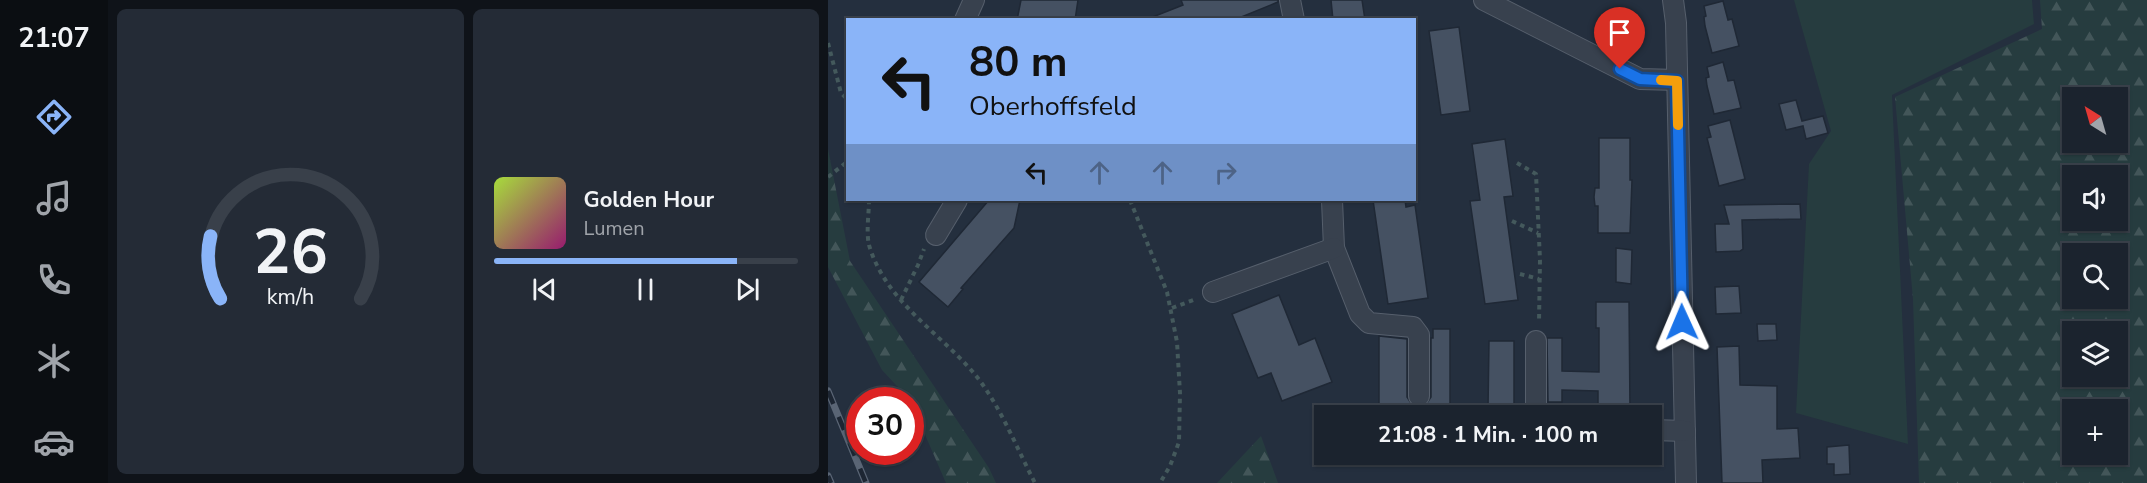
<!DOCTYPE html>
<html lang="de">
<meta charset="utf-8">
<style>
:root{--surface:#1b232e;--page:#242b36;--text:#f1f3f6;--muted:#a0a4aa;--line:#39404a;--accent:#8ab4f8}
body{margin:0;font-family:"Nunito Sans",sans-serif;background:var(--page);color:var(--text);height:100vh;display:flex;flex-direction:column;font-size:22px;white-space:nowrap}
*{box-sizing:border-box;margin:0}
p{font-size:20px;color:var(--muted)}
.icon{flex:none;width:33px;height:33px;fill:none;stroke:currentColor;stroke-width:2;stroke-linecap:round;stroke-linejoin:round}
.map{position:relative;flex:1;overflow:hidden}
.drawer{display:flex;flex-direction:column;gap:9px;padding:9px;background:#0f1319;width:720px}
.drawer>*{flex:none}
.hud{position:absolute;left:18px;top:18px;width:570px;height:183px;border-radius:0px;box-shadow:0 2px 4px #0004,0 0 0 2px var(--line);background:#8ab4f8;color:#111;overflow:hidden}
.needle{width:39px;rotate:323deg}
.fabs{position:absolute;left:1234px;top:87px;display:grid;gap:12px}
.fabs a{display:grid;place-items:center;width:66px;height:66px;border-radius:0px;background:var(--surface);box-shadow:0 2px 4px #0004,0 0 0 2px var(--line);font-size:30px}
.speed{position:absolute;left:18px;top:387px;display:flex;gap:12px;font-size:30px;font-weight:700;text-align:center}
.speed>*{display:grid;place-content:center;width:78px;height:78px;border-radius:50%;background:var(--surface);box-shadow:0 2px 4px #0004,0 0 0 2px var(--line);line-height:1}
.speed .limit{border:9px solid #d22;background:#fff;color:#111}
.pin{position:absolute;display:grid;place-items:center;width:51px;height:51px;color:#fff;margin:-62px -26px;border-radius:50% 50% 50% 0;rotate:-45deg;box-shadow:0 0 6px #0007}
.pin .icon{rotate:45deg}
.me{position:absolute;width:66px;margin:-33px;rotate:359deg;stroke-linejoin:round;filter:drop-shadow(0 0 4px #0008)}
.turn{display:flex;align-items:center;gap:21px;height:126px;padding:0 24px;font-size:27px}
.turn .icon{width:78px;height:78px;stroke-width:2.5}
.turn b{display:block;font-size:42px;line-height:51px}
.lanes{display:flex;align-items:center;height:57px;padding:0 24px;background:#0003;justify-content:center;gap:30px;direction:ltr}
.lanes .off{opacity:.35}
.drawer .card{flex:1;display:flex;flex-direction:column;justify-content:center;gap:9px;min-width:0;padding:0 21px;border-radius:9px;background:var(--page)}
.drawer .dial{align-items:center;gap:0}
.dial svg{height:156px;overflow:visible;fill:none;stroke:var(--line);stroke-width:7;stroke-linecap:round;text-anchor:middle}
.dial text{fill:var(--text);stroke:none}
.song{display:flex;align-items:center;gap:18px}
.cover{width:72px;height:72px;border-radius:9px;background:linear-gradient(135deg,hsl(80 70% 55%),hsl(320 70% 35%))}
.played{height:6px;border-radius:3px;background:linear-gradient(90deg,var(--accent) 80%,var(--line) 80%)}
.keys{display:flex;justify-content:space-around;direction:ltr}
.drawer .tiles{flex:1;display:grid;gap:9px;grid-template-columns:repeat(2,1fr)}
.trip{position:absolute;left:486px;top:405px;width:348px;height:60px;border-radius:0px;background:var(--surface);box-shadow:0 2px 4px #0004,0 0 0 2px var(--line);font-weight:700;line-height:60px;text-align:center}
main{display:flex;flex:1;min-height:0}
.dock{display:flex;flex-direction:column;width:108px;justify-content:space-around;align-items:center;background:#0b0e12;color:var(--muted)}
.dock .icon{width:42px;height:42px}
.dock .current{color:var(--accent)}
.dock b{font-size:27px;color:var(--text)}
.map>svg:first-child{display:block}
.forest{fill:url(#forest-firs);fill-rule:evenodd}
.green{fill:#263c3f}
.building{fill:#455162;stroke:#1f2835;stroke-width:1.5}
.lines{fill:none;stroke-linecap:round;stroke-linejoin:round}
.minor-casing{stroke:#565f6c;stroke-width:22}
.path{stroke:#44595c;stroke-width:4;stroke-dasharray:4.5 4.5;stroke-linecap:butt}
.minor{stroke:#38414e;stroke-width:20}
.rail-casing{stroke:#5a6575;stroke-width:7}
.rail{stroke:#1d2633;stroke-width:4.5;stroke-dasharray:14;stroke-linecap:butt}
.route-casing{stroke:#114b97;stroke-width:15}
.route{stroke:#1a73e8;stroke-width:10}
.slow{stroke:#f59e0b;stroke-width:10}
</style>
<main>
<nav class="dock">
<b>21:07</b>
<svg class="icon current" aria-label="directions" viewBox="0 0 24 24"><path d="M12 3l9 9-9 9-9-9zM9 14v-3h6M13 9l2 2-2 2"/></svg>
<svg class="icon" aria-label="music" viewBox="0 0 24 24"><path d="M9 18V5l10-2v13"/><circle cx="6" cy="18" r="3"/><circle cx="16" cy="16" r="3"/></svg>
<svg class="icon" aria-label="phone" viewBox="0 0 24 24"><path d="M5 4h4l2 5-3 2q2 4 5 5l2-3 5 2v4C11 20 4 13 5 4z"/></svg>
<svg class="icon" aria-label="climate" viewBox="0 0 24 24"><path d="M12 3v18M4 7l16 10M4 17L20 7"/></svg>
<svg class="icon" aria-label="car" viewBox="0 0 24 24"><path d="M5 17H2v-5l4-1 3-4h7l3 4 3 1v5h-3M9 17h6M6 11h13"/><circle cx="7" cy="17" r="2"/><circle cx="17" cy="17" r="2"/></svg>
</nav>
<section class="drawer">
<div class="tiles">
<div class="card dial"><svg viewBox="0 0 100 80">
<path d="M14 69A42 42 0 1 1 86 69"/>
<path d="M14 69A42 42 0 0 1 9 37" stroke="#8ab4f8"/>
<text x="50" y="56" font-size="32" font-weight="700">26</text>
<text x="50" y="72" font-size="11">km/h</text>
</svg></div>
<div class="card">
<div class="song"><i class="cover"></i><div><b>Golden Hour</b><p>Lumen</p></div></div>
<div class="played"></div>
<div class="keys"><svg class="icon" aria-label="previous" viewBox="0 0 24 24"><path d="M18 5L8 12l10 7zM5 5v14"/></svg><svg class="icon" aria-label="pause" viewBox="0 0 24 24"><path d="M8 5v14M16 5v14"/></svg><svg class="icon" aria-label="next" viewBox="0 0 24 24"><path d="M6 5l10 7-10 7zM19 5v14"/></svg></div>
</div>
</div>
</section>
<div class="map">
<svg width="1319" height="483" viewBox="0 0 1319 483">
<defs>
<pattern id="forest-firs" width="22" height="20" patternUnits="userSpaceOnUse" patternTransform="scale(1.5)"><rect width="22" height="20" fill="#263c3f"/><path d="M5 1l3.5 6h-7zM16 11l3.5 6h-7z" fill="#435659"/></pattern>
</defs>
<rect width="100%" height="100%" fill="#242f3e"/>
<g class="forest">
<path d="M 1212,0 L 1319,0 L 1319,483 L 1091,483 L 1085,299 L 1067,97 L 1214,29 ZM 1245,98 L 1290,98 L 1290,142 L 1245,142 ZM 1245,176 L 1290,176 L 1290,220 L 1245,220 ZM 1245,254 L 1290,254 L 1290,298 L 1245,298 ZM 1245,332 L 1290,332 L 1290,376 L 1245,376 ZM 1245,410 L 1290,410 L 1290,454 L 1245,454 Z"/>
<polygon points="0,149 22,261 161,468 168,483 118,483 82,400 54,370 0,267"/>
<polygon points="433,436 450,483 389,483"/>
</g>
<polygon class="green" points="966,0 1204,0 1206,24 1064,95 1080,444 968,413 981,164 1003,131"/>
<g class="building">
<polygon points="193,0 250,0 247,20 189,20"/>
<polygon points="353,0 450,0 450,2 406,20 322,20 322,18 355,5"/>
<polygon points="503,0 534,0 537,20 505,20"/>
<polygon points="895,1 900,20 904,19 911,46 884,53 877,26 876,17 878,16 876,6"/>
<polygon points="631,27 642,111 613,115 601,31"/>
<polygon points="895,62 900,81 906,80 913,108 886,114 879,86 878,78 881,77 879,67"/>
<polygon points="968,100 974,121 995,116 1000,133 978,139 975,126 958,130 951,104"/>
<polygon points="902,120 917,179 891,186 879,138 883,137 880,126"/>
<polygon points="771,138 802,138 802,180 804,180 802,233 770,233 770,206 767,206 766,197 767,188 771,188"/>
<polygon points="677,139 685,196 676,197 690,300 657,304 642,201 652,200 644,144"/>
<polygon points="161,200 192,200 186,228 133,288 135,289 120,307 91,282"/>
<polygon points="545,200 577,200 578,207 587,205 600,298 560,304"/>
<polygon points="972,204 973,219 914,220 915,249 912,251 888,252 887,224 901,224 896,205"/>
<polygon points="788,248 804,250 803,284 788,282"/>
<polygon points="911,286 913,313 888,314 887,287"/>
<polygon points="451,295 471,345 487,338 504,382 454,401 443,373 430,378 404,314"/>
<polygon points="768,302 801,302 802,410 770,410 770,391 734,390 734,402 720,402 719,338 734,338 734,371 771,372 771,328 768,328"/>
<polygon points="929,324 948,324 949,340 930,341"/>
<polygon points="605,329 622,329 622,415 551,415 551,336 579,339 579,397 585,406 592,408 597,406 603,397 603,338 605,338"/>
<polygon points="661,341 686,341 686,409 660,409"/>
<polygon points="911,346 912,385 949,386 949,429 970,428 972,458 934,460 935,483 894,483 889,347"/>
<polygon points="1021,445 1022,474 1006,475 1006,464 999,464 999,447"/>
</g>
<g class="lines">
<g class="minor-casing">
<g id="minor">
<polyline points="462,0 466,20"/>
<polyline points="656,0 812,79 849,80"/>
<polyline points="845,0 848,23 858,483"/>
<polyline points="137,20 146,0"/>
<polyline points="504,200 506,248 532,314 541,323 585,327 591,335 591,396"/>
<polyline points="108,235 129,200"/>
<polyline points="385,292 506,248"/>
<polyline points="708,416 708,341"/>
<polyline points="824,430 857,431"/>
</g>
</g>
<g class="path">
<polyline points="0,43 13,93 20,100"/>
<polyline points="689,163 708,174 712,260 711,323"/>
<polyline points="0,177 20,161"/>
<path d="M 41,200 C 41,213 38,232 41,245 C 57,300 109,331 144,371 C 171,402 188,447 207,483"/>
<polyline points="302,200 339,292 349,342 352,393 351,442 342,466 332,483"/>
<polyline points="684,221 710,233"/>
<polyline points="692,274 711,279"/>
<polyline points="73,300 90,265 96,249"/>
<polyline points="344,308 368,299"/>
</g>
<use href="#minor" class="minor"/>
<g class="rail-casing">
<g id="rail">
<polyline points="0,391 38,483"/>
<polyline points="0,476 3,483"/>
</g>
</g>
<use href="#rail" class="rail"/>
</g>
<g class="lines">
<g class="route-casing">
<polyline id="route" points="792,69 812,79 849,81 854,322"/>
</g>
<use href="#route" class="route"/>
<polyline class="slow" points="833,80 849,81 850,125"/>
</g>
</svg>
<div class="fabs">
<a><svg class="needle" viewBox="-14 -14 28 28"><path d="M0-13l5 13h-10z" fill="#e53935"/><path d="M0 13l5-13h-10z" fill="#a0a4aa"/></svg></a>
<a><svg class="icon" aria-label="sound" viewBox="0 0 24 24"><path d="M4 9h4l5-4v14l-5-4H4zM17 9q2 3 0 6"/></svg></a>
<a><svg class="icon" aria-label="search" viewBox="0 0 24 24"><circle cx="10" cy="10" r="6"/><path d="M15 15l6 6"/></svg></a>
<a><svg class="icon" aria-label="layers" viewBox="0 0 24 24"><path d="M12 4l9 5-9 5-9-5zM3 14l9 5 9-5"/></svg></a>
<a>+</a>
</div>
<div class="speed"><div class="limit">30</div></div>
<div class="pin" style="left:792px;top:69px;background:#d93025"><svg class="icon" aria-label="arrive" viewBox="0 0 24 24"><path d="M6 21V4h12l-3 4 3 4H6"/></svg></div>
<svg class="me" style="left:854px;top:322px" viewBox="-20 -20 40 40"><path d="M0-17L14 15 0 8-14 15z" fill="#1a73e8" stroke="#fff" stroke-width="4"/></svg>
<div class="trip">21:08 · 1 Min. · 100 m</div>
<div class="hud">
<div class="turn"><svg class="icon" aria-label="left" viewBox="0 0 24 24"><path d="M17 20v-9H6M10 6l-5 5 5 5"/></svg><div><b>80 m</b>Oberhoffsfeld</div></div>
<div class="lanes"><svg class="icon" aria-label="left" viewBox="0 0 24 24"><path d="M17 20v-9H6M10 6l-5 5 5 5"/></svg><svg class="icon off" aria-label="ahead" viewBox="0 0 24 24"><path d="M12 20V5M6 11l6-6 6 6"/></svg><svg class="icon off" aria-label="ahead" viewBox="0 0 24 24"><path d="M12 20V5M6 11l6-6 6 6"/></svg><svg class="icon off" aria-label="right" viewBox="0 0 24 24"><path d="M7 20v-9h11M14 6l5 5-5 5"/></svg></div>
</div>
</div>
</main>
